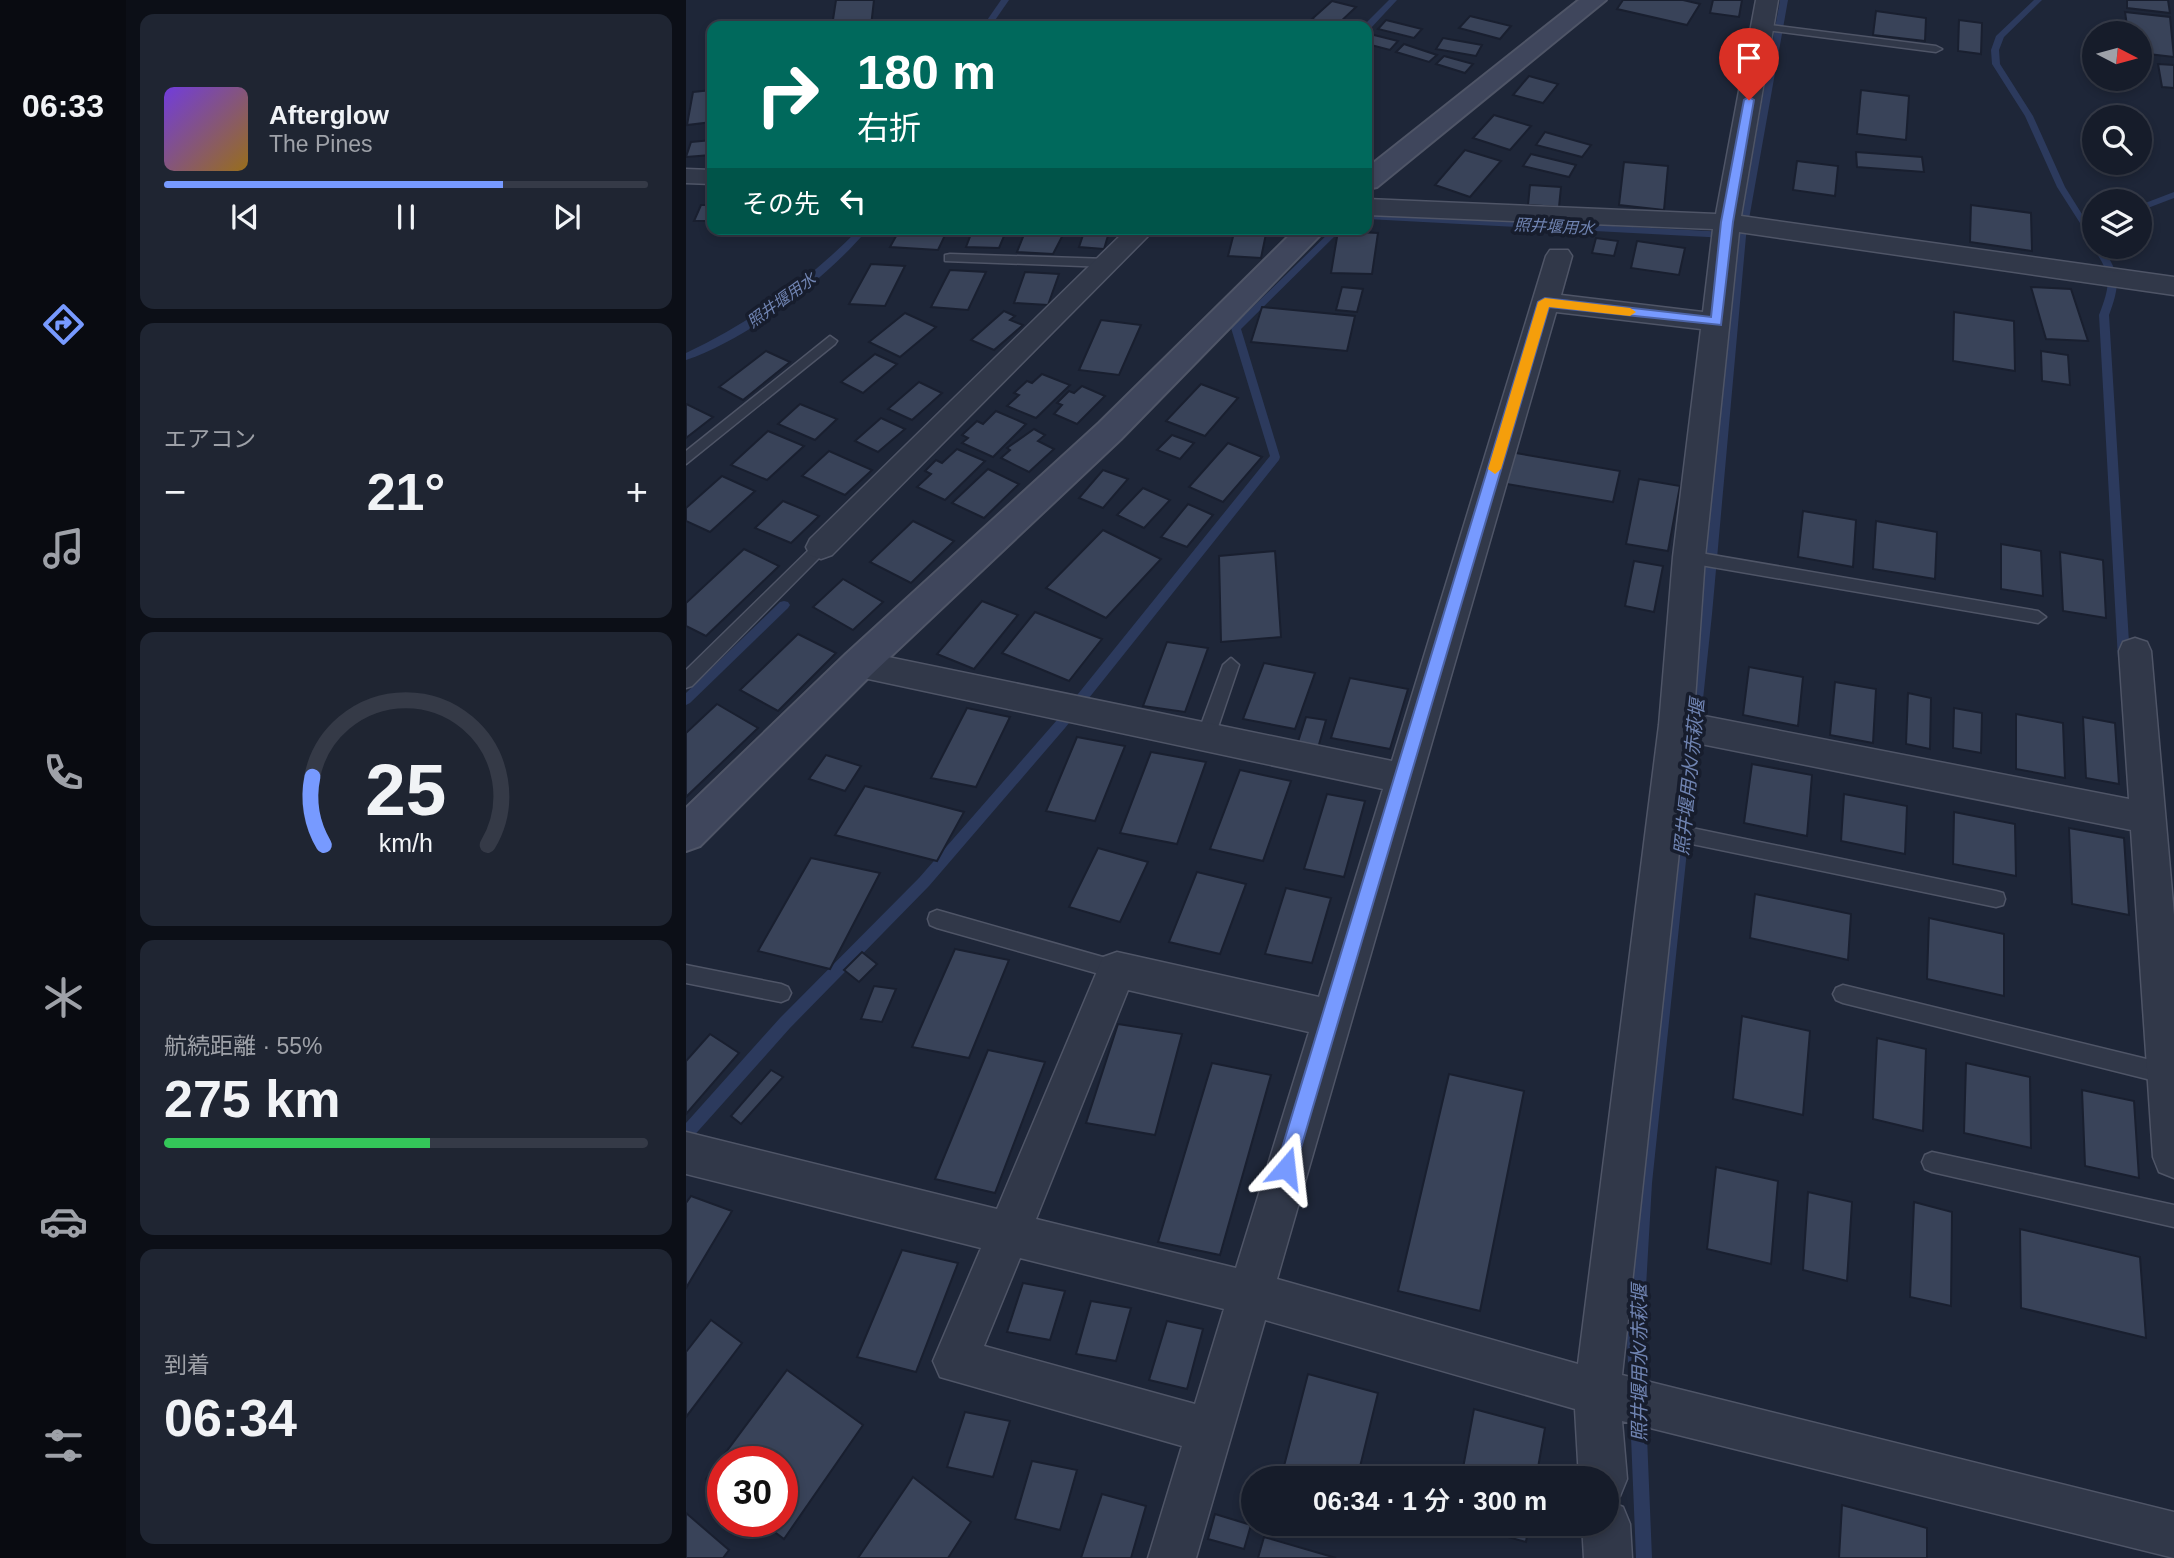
<!DOCTYPE html>
<html lang="ja">
<meta charset="utf-8">
<style>
:root{--surface:#161c2a;--page:#1f2532;--text:#f1f3f6;--muted:#9ea1a8;--line:#353a47;--accent:#779aff}
body{margin:0;font-family:Helvetica,"Noto Sans JP",sans-serif;background:var(--page);color:var(--text);height:100vh;display:flex;flex-direction:column;font-size:26px;white-space:nowrap}
*{box-sizing:border-box;margin:0}
p{font-size:23px;color:var(--muted)}
.icon{flex:none;width:38px;height:38px;fill:none;stroke:currentColor;stroke-width:2;stroke-linecap:round;stroke-linejoin:round}
.map{position:relative;flex:1;overflow:hidden}
.drawer{display:flex;flex-direction:column;gap:14px;padding:14px;background:#0c0f17;width:560px}
.drawer>*{flex:none}
.hud{position:absolute;left:21px;top:21px;width:665px;height:214px;border-radius:14px;box-shadow:0 4px 10px #0003,0 0 0 2px var(--line);background:#00695c;color:#fff;overflow:hidden}
.needle{width:46px;rotate:96deg}
.buttons{position:absolute;left:1396px;top:21px;display:grid;gap:14px}
.buttons a{display:grid;place-items:center;width:70px;height:70px;border-radius:50%;background:var(--surface);box-shadow:0 4px 10px #0003,0 0 0 2px var(--line);font-size:35px}
.speed{position:absolute;left:21px;top:1446px;display:flex;gap:14px;font-size:35px;font-weight:700;text-align:center}
.speed>*{display:grid;place-content:center;width:91px;height:91px;border-radius:50%;background:var(--surface);box-shadow:0 4px 10px #0003,0 0 0 2px var(--line);line-height:1}
.speed .limit{border:10px solid #d22;background:#fff;color:#111}
.pin{position:absolute;display:grid;place-items:center;width:60px;height:60px;color:#fff;margin:-72px -30px;border-radius:50% 50% 50% 0;rotate:-45deg;box-shadow:0 0 7px #0007}
.pin .icon{rotate:45deg}
.me{position:absolute;width:77px;margin:-38px;rotate:17deg;stroke-linejoin:round;filter:drop-shadow(0 0 5px #0008)}
.turn{display:flex;align-items:center;gap:24px;height:147px;padding:0 35px;font-size:32px}
.turn .icon{width:91px;height:91px;stroke-width:2.5}
.turn b{display:block;font-size:49px;line-height:60px}
.then{display:flex;align-items:center;height:66px;padding:0 35px;background:#0003;gap:14px;font-size:26px}
.big{font-size:52px;font-weight:600;line-height:1.1}
.drawer .widget{flex:1;display:flex;flex-direction:column;justify-content:center;gap:10px;min-width:0;padding:0 24px;border-radius:14px;background:var(--page)}
.drawer .dial{align-items:center;gap:0}
.dial svg{height:182px;overflow:visible;fill:none;stroke:var(--line);stroke-width:7;stroke-linecap:round;text-anchor:middle}
.dial text{fill:var(--text);stroke:none}
.song{display:flex;align-items:center;gap:21px}
.cover{width:84px;height:84px;border-radius:10px;background:linear-gradient(135deg,hsl(260 70% 55%),hsl(40 70% 35%))}
.played{height:7px;border-radius:4px;background:linear-gradient(90deg,var(--accent) 70%,var(--line) 70%)}
.keys{display:flex;justify-content:space-around;direction:ltr}
.heat{display:flex;justify-content:space-between;align-items:center;font-size:38px;direction:ltr}
.charge{height:10px;border-radius:5px;background:linear-gradient(90deg,#34c759 55%,var(--line) 0)}
.trip{position:absolute;left:555px;top:1466px;width:378px;height:70px;border-radius:35px;background:var(--surface);box-shadow:0 4px 10px #0003,0 0 0 2px var(--line);font-weight:600;line-height:70px;text-align:center}
main{display:flex;flex:1;min-height:0}
.dock{display:flex;flex-direction:column;width:126px;justify-content:space-around;align-items:center;background:#090b11;color:var(--muted)}
.dock .icon{width:49px;height:49px}
.dock .current{color:var(--accent)}
.dock b{font-size:32px;color:var(--text)}
.map>svg:first-child{display:block}
.lines{fill:none;stroke-linecap:round;stroke-linejoin:round}
.stream{fill:#2c3a5d;fill-rule:evenodd}
.building{fill:#394359;stroke:#191f2f;stroke-width:2}
.lane-casing{stroke:#4f5567;stroke-width:3}
.street-casing{stroke:#4f5567;stroke-width:3}
.secondary-casing{stroke:#4f5567;stroke-width:4}
.lane{fill:#313849;fill-rule:evenodd}
.street{fill:#313849;fill-rule:evenodd}
.secondary{fill:#3f465c;fill-rule:evenodd}
.route{fill:#779aff;stroke:#4d64a6;stroke-width:2}
.slow{fill:#f59e0b}
.labels{text-anchor:middle;stroke-width:7;stroke-linejoin:round;paint-order:stroke}
.far-water-label{font-size:16px;font-style:italic;fill:#7084b2;stroke:#171d2d}
.water-label{font-size:19px;font-style:italic;fill:#7084b2;stroke:#171d2d}
</style>
<main>
<nav class="dock">
<b>06:33</b>
<svg class="icon current" aria-label="directions" viewBox="0 0 24 24"><path d="M12 3l9 9-9 9-9-9zM9 14v-3h6M13 9l2 2-2 2"/></svg>
<svg class="icon" aria-label="music" viewBox="0 0 24 24"><path d="M9 18V5l10-2v13"/><circle cx="6" cy="18" r="3"/><circle cx="16" cy="16" r="3"/></svg>
<svg class="icon" aria-label="phone" viewBox="0 0 24 24"><path d="M5 4h4l2 5-3 2q2 4 5 5l2-3 5 2v4C11 20 4 13 5 4z"/></svg>
<svg class="icon" aria-label="climate" viewBox="0 0 24 24"><path d="M12 3v18M4 7l16 10M4 17L20 7"/></svg>
<svg class="icon" aria-label="car" viewBox="0 0 24 24"><path d="M5 17H2v-5l4-1 3-4h7l3 4 3 1v5h-3M9 17h6M6 11h13"/><circle cx="7" cy="17" r="2"/><circle cx="17" cy="17" r="2"/></svg>
<svg class="icon" aria-label="filters" viewBox="0 0 24 24"><path d="M4 7h16M4 17h16"/><circle cx="9" cy="7" r="2"/><circle cx="15" cy="17" r="2"/></svg>
</nav>
<section class="drawer">
<div class="widget">
<div class="song"><i class="cover"></i><div><b>Afterglow</b><p>The Pines</p></div></div>
<div class="played"></div>
<div class="keys"><svg class="icon" aria-label="previous" viewBox="0 0 24 24"><path d="M18 5L8 12l10 7zM5 5v14"/></svg><svg class="icon" aria-label="pause" viewBox="0 0 24 24"><path d="M8 5v14M16 5v14"/></svg><svg class="icon" aria-label="next" viewBox="0 0 24 24"><path d="M6 5l10 7-10 7zM19 5v14"/></svg></div>
</div>
<div class="widget"><p>エアコン</p>
<div class="heat"><a>−</a><b class="big">21°</b><a>+</a></div>
</div>
<div class="widget dial"><svg viewBox="0 0 100 80">
<path d="M14 69A42 42 0 1 1 86 69"/>
<path d="M14 69A42 42 0 0 1 9 39" stroke="#779aff"/>
<text x="50" y="56" font-size="32" font-weight="700">25</text>
<text x="50" y="72" font-size="11">km/h</text>
</svg></div>
<div class="widget"><p>航続距離 · 55%</p><b class="big">275 km</b><div class="charge"></div></div>
<div class="widget"><p>到着</p><b class="big">06:34</b></div>
</section>
<div class="map">
<svg width="1488" height="1558" viewBox="0 0 1488 1558">
<rect width="100%" height="100%" fill="#1e2638"/>
<g class="lines">
<g class="stream">
<polygon points="315,0 323,0 305,26 297,26"/>
<polygon points="703,0 711,0 684,29 681,29 681,26 678,25"/>
<polygon points="1094,0 1102,0 1060,236 1026,614 966,1183 957,1339 966,1558 950,1558 941,1339 952,1183 1014,614 1052,236"/>
<path d="M 1348,0 L 1356,0 L 1318,37 L 1313,50 L 1314,64 L 1347,116 L 1379,187 L 1409,235 L 1409,247 L 1415,247 C 1435,273 1434,285 1423,315 L 1444,659 L 1438,664 L 1432,659 L 1413,315 C 1425,284 1426,274 1406,247 L 1408,245 L 1371,187 L 1339,116 L 1306,64 L 1305,50 L 1310,36 Z"/>
<polygon points="1488,192 1488,198 1454,211 1454,205"/>
<polygon points="681,213 1041,232 1045,235 1041,238 681,219"/>
<path d="M 173,229 L 182,229 C 140,279 62,339 0,360 L 0,353 C 65,322 122,281 173,229 Z"/>
<polygon points="647,229 656,229 555,329 594,457 593,460 379,728 243,886 104,1028 5,1139 0,1141 0,1123 94,1018 233,878 371,720 584,456 545,328"/>
<polygon points="98,601 102,602 104,605 102,608 4,703 0,705 0,693 94,602"/>
</g>
</g>
<g class="building">
<polygon points="150,0 188,0 185,26 146,26"/>
<polygon points="937,0 997,0 1014,4 1001,25 931,9"/>
<polygon points="1027,0 1056,0 1053,17 1024,13"/>
<polygon points="1441,0 1482,0 1484,13 1441,8"/>
<polygon points="646,1 670,7 650,26 626,19"/>
<polygon points="1190,11 1240,18 1239,41 1187,35"/>
<polygon points="1439,12 1484,17 1488,57 1454,53 1454,33 1442,33"/>
<polygon points="784,16 825,26 814,39 773,28"/>
<polygon points="700,20 736,29 728,38 692,29"/>
<polygon points="1273,20 1296,23 1295,54 1272,51"/>
<polygon points="684,34 712,41 704,50 681,44"/>
<polygon points="757,38 796,45 790,56 750,49"/>
<polygon points="718,44 751,55 743,62 710,52"/>
<polygon points="758,56 787,64 779,73 750,64"/>
<polygon points="1472,64 1488,65 1488,88 1476,87"/>
<polygon points="843,76 872,84 857,103 827,95"/>
<polygon points="26,90 26,122 1,125 7,92"/>
<polygon points="1175,90 1223,96 1220,140 1171,134"/>
<polygon points="808,115 845,126 824,150 787,138"/>
<polygon points="859,132 905,145 896,157 850,145"/>
<polygon points="26,140 25,155 0,157 5,142"/>
<polygon points="779,150 815,161 784,197 749,185"/>
<polygon points="1170,152 1236,157 1238,172 1171,167"/>
<polygon points="845,154 890,165 883,177 837,166"/>
<polygon points="1111,161 1152,166 1149,196 1107,190"/>
<polygon points="938,162 982,166 978,210 933,205"/>
<polygon points="844,185 875,187 873,207 842,205"/>
<polygon points="15,205 26,205 26,221 8,221"/>
<polygon points="1285,205 1345,213 1346,251 1284,242"/>
<polygon points="214,229 262,229 252,250 204,247"/>
<polygon points="287,229 321,229 313,248 280,247"/>
<polygon points="346,229 380,229 367,254 331,252 339,232"/>
<polygon points="399,229 424,229 418,249 393,247"/>
<polygon points="549,229 581,229 575,258 542,256"/>
<polygon points="652,231 692,233 686,274 645,273"/>
<polygon points="910,238 932,241 928,256 906,253"/>
<polygon points="951,241 999,248 993,275 945,268"/>
<polygon points="185,264 219,266 199,306 163,304"/>
<polygon points="264,270 300,272 282,310 245,307"/>
<polygon points="339,272 373,274 362,305 328,303"/>
<polygon points="656,287 677,289 671,312 650,310"/>
<polygon points="1345,287 1385,289 1402,341 1360,339"/>
<polygon points="576,307 669,316 661,351 565,342"/>
<polygon points="318,311 329,316 324,320 337,325 308,350 285,340"/>
<polygon points="1268,312 1328,321 1329,371 1267,361"/>
<polygon points="219,313 250,327 214,357 183,342"/>
<polygon points="415,320 455,325 433,375 393,370"/>
<polygon points="80,351 104,362 57,400 33,387"/>
<polygon points="1355,351 1382,355 1384,385 1356,381"/>
<polygon points="189,354 211,364 177,393 155,382"/>
<polygon points="356,374 384,385 350,418 321,406 333,395 328,393 341,381 346,383"/>
<polygon points="233,382 256,393 226,420 202,409"/>
<polygon points="515,384 552,398 519,436 480,421"/>
<polygon points="396,386 419,396 391,424 368,414 376,405 371,403 383,391 388,393"/>
<polygon points="0,404 27,417 0,438"/>
<polygon points="114,404 151,419 129,440 92,424"/>
<polygon points="310,411 340,424 307,457 276,443 282,438 276,435 291,421 297,424"/>
<polygon points="195,418 219,429 192,452 169,441"/>
<polygon points="348,429 359,435 352,441 368,449 343,472 315,458 324,450 321,448"/>
<polygon points="82,431 118,446 81,480 45,465"/>
<polygon points="486,435 508,443 494,459 471,450"/>
<polygon points="542,443 576,457 537,502 503,487"/>
<polygon points="271,449 299,461 259,500 231,487 245,474 239,471 250,460 256,463"/>
<polygon points="143,451 186,470 159,495 116,476"/>
<polygon points="824,452 934,471 927,502 815,483"/>
<polygon points="302,469 333,484 298,518 266,503"/>
<polygon points="417,470 442,479 417,508 393,498"/>
<polygon points="36,476 69,491 24,532 0,521 0,508"/>
<polygon points="953,479 994,486 982,551 940,544"/>
<polygon points="457,488 484,500 458,528 431,515"/>
<polygon points="97,501 133,516 105,543 69,528"/>
<polygon points="502,504 527,515 501,547 475,537"/>
<polygon points="1117,511 1170,520 1167,567 1112,557"/>
<polygon points="227,521 268,541 225,583 184,562"/>
<polygon points="1190,521 1251,532 1249,579 1187,569"/>
<polygon points="417,530 475,559 420,618 360,588"/>
<polygon points="1315,544 1355,551 1357,596 1315,589"/>
<polygon points="58,549 93,566 20,636 0,626 0,603"/>
<polygon points="589,551 595,637 535,642 533,556"/>
<polygon points="1374,552 1417,560 1420,618 1377,611"/>
<polygon points="948,561 977,566 968,612 939,606"/>
<polygon points="157,579 197,602 167,630 127,607"/>
<polygon points="296,601 332,615 288,669 251,654"/>
<polygon points="349,612 416,639 383,681 316,653"/>
<polygon points="112,634 150,653 92,711 54,690"/>
<polygon points="481,642 522,648 499,712 457,706"/>
<polygon points="578,663 629,673 609,729 557,719"/>
<polygon points="1063,667 1117,677 1112,726 1057,715"/>
<polygon points="664,678 722,689 704,749 645,738"/>
<polygon points="1149,682 1190,689 1187,743 1144,735"/>
<polygon points="1222,693 1245,698 1244,749 1220,744"/>
<polygon points="31,704 72,728 0,797 0,733"/>
<polygon points="281,708 324,717 290,787 245,778"/>
<polygon points="1268,708 1296,713 1295,753 1267,748"/>
<polygon points="1330,714 1377,723 1379,778 1330,769"/>
<polygon points="620,717 640,720 632,748 611,745"/>
<polygon points="1397,717 1429,723 1433,784 1400,778"/>
<polygon points="391,737 439,746 409,821 360,811"/>
<polygon points="465,752 520,762 491,844 434,833"/>
<polygon points="140,755 175,766 159,791 123,779"/>
<polygon points="1066,764 1126,775 1121,836 1058,823"/>
<polygon points="554,770 605,781 577,861 524,849"/>
<polygon points="179,786 278,812 251,861 149,835"/>
<polygon points="641,794 679,801 658,877 618,869"/>
<polygon points="1158,794 1221,806 1219,854 1155,841"/>
<polygon points="1268,812 1329,824 1330,876 1267,864"/>
<polygon points="1383,828 1438,838 1443,915 1386,904"/>
<polygon points="412,848 462,862 434,922 383,907"/>
<polygon points="125,858 194,873 144,969 72,951"/>
<polygon points="511,872 560,884 534,954 483,942"/>
<polygon points="600,888 645,898 626,963 579,954"/>
<polygon points="1069,894 1165,914 1162,960 1064,938"/>
<polygon points="1243,918 1318,934 1318,996 1241,979"/>
<polygon points="269,949 323,960 283,1058 226,1047"/>
<polygon points="176,952 191,964 173,982 158,970"/>
<polygon points="188,986 210,989 196,1022 175,1019"/>
<polygon points="1056,1016 1124,1031 1117,1115 1047,1099"/>
<polygon points="432,1024 496,1034 469,1135 400,1123"/>
<polygon points="24,1034 53,1053 0,1114 0,1061"/>
<polygon points="1191,1038 1240,1049 1237,1131 1187,1119"/>
<polygon points="302,1050 359,1062 309,1193 249,1179"/>
<polygon points="526,1063 585,1075 534,1255 472,1242"/>
<polygon points="1280,1063 1344,1077 1345,1148 1278,1133"/>
<polygon points="85,1070 97,1077 55,1124 45,1116"/>
<polygon points="763,1074 838,1091 794,1311 712,1291"/>
<polygon points="1396,1090 1448,1101 1453,1178 1399,1166"/>
<polygon points="1030,1167 1092,1181 1085,1264 1021,1249"/>
<polygon points="1122,1192 1166,1202 1161,1281 1117,1270"/>
<polygon points="5,1196 46,1211 0,1288 0,1203"/>
<polygon points="1228,1202 1266,1212 1265,1306 1224,1297"/>
<polygon points="1334,1229 1454,1257 1460,1338 1335,1308"/>
<polygon points="216,1250 272,1263 230,1372 171,1357"/>
<polygon points="337,1283 379,1291 364,1340 321,1332"/>
<polygon points="405,1301 445,1308 430,1361 390,1354"/>
<polygon points="25,1320 56,1343 0,1417 0,1352"/>
<polygon points="481,1321 517,1329 501,1389 463,1380"/>
<polygon points="101,1370 177,1425 98,1539 74,1521 96,1521 96,1461 37,1461 37,1492 20,1479"/>
<polygon points="622,1374 692,1393 671,1479 642,1479 598,1466"/>
<polygon points="788,1409 859,1428 850,1479 775,1479"/>
<polygon points="279,1412 324,1421 307,1477 261,1467"/>
<polygon points="346,1461 391,1470 374,1530 329,1519"/>
<polygon points="227,1477 285,1522 262,1558 172,1558"/>
<polygon points="416,1494 460,1506 445,1558 395,1558"/>
<polygon points="1156,1505 1241,1528 1241,1558 1153,1558"/>
<polygon points="0,1513 43,1550 37,1558 0,1558"/>
<polygon points="529,1514 565,1525 558,1549 522,1539"/>
<polygon points="775,1524 843,1524 840,1542"/>
<polygon points="578,1537 650,1558 572,1558"/>
</g>
<g class="lines">
<g class="lane-casing">
<g id="lane">
<polygon points="1076,24 1250,46 1256,49 1250,52 1072,29 1071,27"/>
<polygon points="264,254 422,259 429,263 422,267 259,261 259,255"/>
<polygon points="144,336 151,341 149,344 0,464 0,451"/>
<polygon points="135,541 143,547 140,551 6,686 0,688 0,670 130,543"/>
<polygon points="1003,551 1352,611 1360,617 1352,623 1003,563 995,557"/>
<polygon points="545,658 553,665 529,736 526,741 514,741 511,736 537,665"/>
<polygon points="977,822 1310,891 1317,893 1319,899 1317,905 1310,907 977,838 971,836 968,830 971,824"/>
<polygon points="251,910 431,961 438,964 441,970 438,976 431,979 251,928 244,925 242,919 244,913"/>
<polygon points="0,965 95,984 102,987 105,993 102,999 95,1002 0,983"/>
<polygon points="1157,985 1481,1064 1488,1067 1488,1081 1481,1084 1157,1003 1150,1000 1147,994 1150,988"/>
<polygon points="1246,1152 1488,1205 1488,1227 1246,1172 1239,1169 1236,1162 1239,1155"/>
</g>
</g>
<g class="street-casing">
<g id="street">
<path d="M 1070,0 L 1092,0 L 1055,216 L 1488,277 L 1488,295 L 1053,232 L 1019,557 L 1008,714 L 1443,799 L 1433,651 L 1437,642 L 1449,638 L 1461,642 L 1465,651 L 1488,915 L 1488,1178 L 1473,1172 L 1467,1157 L 1445,830 L 1005,742 L 936,1375 L 1488,1512 L 1488,1558 L 936,1421 L 941,1479 L 934,1496 L 922,1501 L 937,1507 L 944,1524 L 946,1558 L 898,1558 L 896,1524 L 920,1524 L 920,1479 L 893,1479 L 889,1409 L 579,1320 L 510,1558 L 462,1558 L 496,1446 L 254,1377 L 247,1361 L 295,1248 L 0,1174 L 0,1132 L 311,1209 L 417,957 L 431,952 L 633,997 L 697,789 L 173,677 L 161,673 L 156,664 L 161,655 L 173,651 L 706,761 L 860,256 L 864,250 L 882,250 L 886,256 L 875,295 L 1017,312 L 1027,229 L 681,215 L 681,199 L 1030,214 ZM 870,312 L 1015,329 L 987,557 L 973,725 L 892,1364 L 591,1279 ZM 442,990 L 623,1032 L 550,1268 L 350,1219 ZM 334,1258 L 538,1309 L 509,1404 L 298,1346 Z"/>
<polygon points="0,169 26,170 26,184 0,183"/>
<polygon points="441,229 469,229 146,555 135,559 124,555 120,547 124,539"/>
</g>
</g>
<g class="secondary-casing">
<g id="secondary">
<polygon points="893,0 920,0 691,187 681,189 681,168"/>
<polygon points="610,229 640,229 435,439 186,674 14,846 0,851 0,808 160,654 413,423"/>
</g>
</g>
<use href="#lane" class="lane"/>
<use href="#street" class="street"/>
<use href="#secondary" class="secondary"/>
</g>
<polygon class="route" points="1063,97 1068,100 1047,222 1035,325 863,307 609,1168 607,1174 600,1177 593,1174 590,1168 852,302 859,298 1025,317 1035,222 1058,100"/>
<polygon class="slow" points="859,298 944,308 950,312 944,316 863,307 815,469 809,474 802,469 852,302"/>
<g class="labels">
<g class="far-water-label">
<text transform="translate(868 226) rotate(3)" y="6">照井堰用水</text>
<text transform="translate(95 300) rotate(-36)" y="6">照井堰用水</text>
</g>
<g class="water-label">
<text transform="translate(1003 777) rotate(-84)" y="7">照井堰用水/赤萩堰</text>
<text transform="translate(953 1363) rotate(-90)" y="7">照井堰用水/赤萩堰</text>
</g>
</g>
</svg>
<div class="buttons">
<a><svg class="needle" viewBox="-14 -14 28 28"><path d="M0-13l5 13h-10z" fill="#e53935"/><path d="M0 13l5-13h-10z" fill="#9ea1a8"/></svg></a>
<a><svg class="icon" aria-label="search" viewBox="0 0 24 24"><circle cx="10" cy="10" r="6"/><path d="M15 15l6 6"/></svg></a>
<a><svg class="icon" aria-label="layers" viewBox="0 0 24 24"><path d="M12 4l9 5-9 5-9-5zM3 14l9 5 9-5"/></svg></a>
</div>
<div class="speed"><div class="limit">30</div></div>
<div class="pin" style="left:1063px;top:100px;background:#d93025"><svg class="icon" aria-label="arrive" viewBox="0 0 24 24"><path d="M6 21V4h12l-3 4 3 4H6"/></svg></div>
<svg class="me" style="left:600px;top:1168px" viewBox="-20 -20 40 40"><path d="M0-17L14 15 0 8-14 15z" fill="#779aff" stroke="#fff" stroke-width="4"/></svg>
<div class="trip">06:34 · 1 分 · 300 m</div>
<div class="hud">
<div class="turn"><svg class="icon" aria-label="right" viewBox="0 0 24 24"><path d="M7 20v-9h11M14 6l5 5-5 5"/></svg><div><b>180 m</b>右折</div></div>
<div class="then">その先<svg class="icon" aria-label="left" viewBox="0 0 24 24"><path d="M17 20v-9H6M10 6l-5 5 5 5"/></svg></div>
</div>
</div>
</main>
